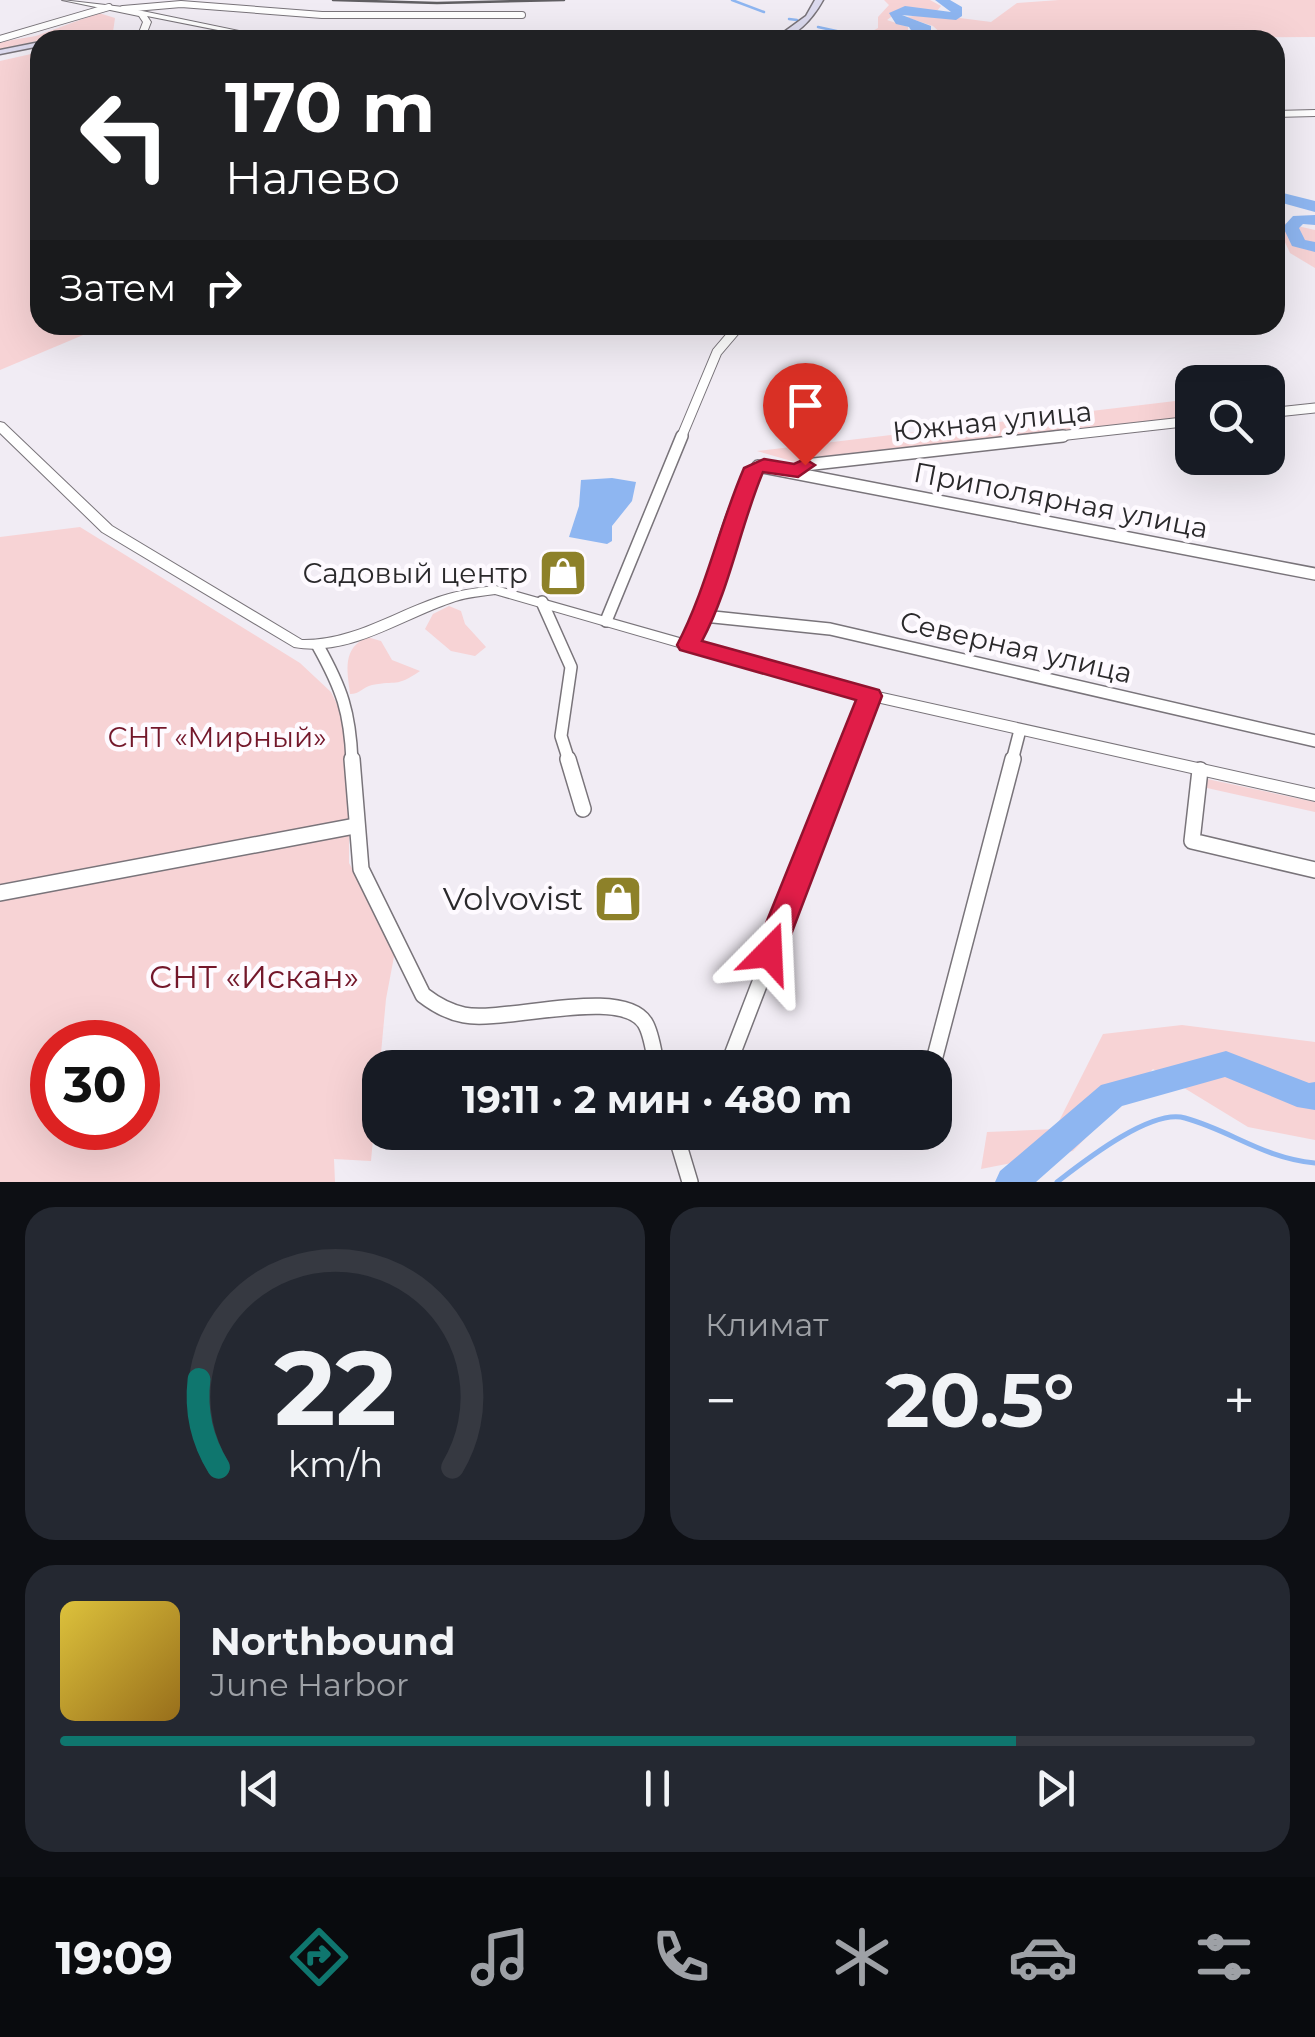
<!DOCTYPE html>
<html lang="ru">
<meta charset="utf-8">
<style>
:root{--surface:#171b24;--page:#242831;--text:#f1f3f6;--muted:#9ea1a6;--line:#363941;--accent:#0f766e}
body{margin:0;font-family:Montserrat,sans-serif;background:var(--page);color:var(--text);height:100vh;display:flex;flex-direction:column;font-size:38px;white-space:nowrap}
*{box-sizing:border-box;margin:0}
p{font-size:32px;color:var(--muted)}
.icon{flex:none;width:55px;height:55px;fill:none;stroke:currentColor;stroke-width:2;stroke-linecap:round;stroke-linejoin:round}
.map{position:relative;height:1182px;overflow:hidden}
.sheet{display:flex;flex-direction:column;gap:25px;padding:25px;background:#0d0f14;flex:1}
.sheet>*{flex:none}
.hud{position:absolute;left:30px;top:30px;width:1255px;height:305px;border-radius:30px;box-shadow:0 10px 40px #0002;background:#202124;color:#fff;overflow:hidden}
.controls{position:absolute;left:1175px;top:365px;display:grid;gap:20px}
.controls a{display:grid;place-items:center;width:110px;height:110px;border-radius:20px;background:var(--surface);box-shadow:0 10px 40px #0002;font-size:50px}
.speed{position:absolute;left:30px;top:1020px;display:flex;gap:20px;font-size:50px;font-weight:700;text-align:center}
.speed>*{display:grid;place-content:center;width:130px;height:130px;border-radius:50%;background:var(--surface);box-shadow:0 10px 40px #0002;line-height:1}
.speed .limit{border:15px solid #d22;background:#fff;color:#111}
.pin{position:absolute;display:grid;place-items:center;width:85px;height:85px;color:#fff;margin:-102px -42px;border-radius:50% 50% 50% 0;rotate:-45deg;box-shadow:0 0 10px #0007}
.pin .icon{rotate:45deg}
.me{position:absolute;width:110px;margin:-55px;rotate:21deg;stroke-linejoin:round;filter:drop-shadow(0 0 8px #0008)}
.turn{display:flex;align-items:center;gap:35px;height:210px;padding:0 30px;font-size:45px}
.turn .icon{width:130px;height:130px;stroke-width:2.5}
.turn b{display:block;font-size:70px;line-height:85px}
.then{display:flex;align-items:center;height:95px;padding:0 30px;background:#0003;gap:20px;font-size:38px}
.big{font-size:75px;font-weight:700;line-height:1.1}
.sheet .tile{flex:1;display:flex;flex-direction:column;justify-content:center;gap:15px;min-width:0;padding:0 35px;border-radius:30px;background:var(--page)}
.sheet .dial{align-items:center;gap:0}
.dial svg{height:260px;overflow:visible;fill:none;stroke:var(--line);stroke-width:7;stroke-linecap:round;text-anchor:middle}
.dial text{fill:var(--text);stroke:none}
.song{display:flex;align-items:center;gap:30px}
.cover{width:120px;height:120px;border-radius:15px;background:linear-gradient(135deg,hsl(50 70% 55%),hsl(40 70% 35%))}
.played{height:10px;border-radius:5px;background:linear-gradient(90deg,var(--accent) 80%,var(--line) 80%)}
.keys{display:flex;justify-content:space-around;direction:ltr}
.heat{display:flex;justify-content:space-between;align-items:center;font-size:55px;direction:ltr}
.sheet .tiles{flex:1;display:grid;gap:25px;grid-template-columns:1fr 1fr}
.tile:last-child{grid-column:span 2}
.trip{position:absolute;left:362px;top:1050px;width:590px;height:100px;border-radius:30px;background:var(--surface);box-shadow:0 10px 40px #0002;font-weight:700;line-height:100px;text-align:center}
.dock{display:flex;height:160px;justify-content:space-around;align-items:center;background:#090b0e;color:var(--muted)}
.dock .icon{width:70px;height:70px}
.dock .active{color:var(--accent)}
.dock b{font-size:45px;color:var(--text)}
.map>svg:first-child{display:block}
.green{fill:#f7d3d5;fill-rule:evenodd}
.water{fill:#8eb6f1}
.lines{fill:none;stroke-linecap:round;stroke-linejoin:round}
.stream-far1{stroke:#8eb6f1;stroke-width:2.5}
.stream{stroke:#8eb6f1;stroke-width:5}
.river{fill:#8eb6f1;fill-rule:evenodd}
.minor-far3-casing{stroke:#79747a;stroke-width:8}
.minor-far2-casing{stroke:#79747a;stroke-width:11}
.minor-far1-casing{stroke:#79747a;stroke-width:14}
.minor-casing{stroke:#79747a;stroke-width:18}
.tertiary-casing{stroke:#79747a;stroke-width:2}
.secondary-casing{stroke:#79747a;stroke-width:3}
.minor-far3{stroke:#fff;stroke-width:6}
.minor-far2{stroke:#fff;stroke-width:9}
.minor-far1{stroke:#fff;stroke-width:11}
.minor{stroke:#fff;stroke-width:15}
.tertiary{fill:#fff;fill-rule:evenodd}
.secondary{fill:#dcdaee;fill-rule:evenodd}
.rail{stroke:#605e62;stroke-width:2.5}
.route{fill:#e11d48;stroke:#92132f;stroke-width:2.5}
.labels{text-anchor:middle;stroke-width:9;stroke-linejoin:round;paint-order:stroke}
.street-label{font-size:28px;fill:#2a292b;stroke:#fefaff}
.poi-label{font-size:28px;fill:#2a292b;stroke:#fefaff;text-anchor:end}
.park-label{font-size:28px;fill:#73172a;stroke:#fefaff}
.near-poi-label{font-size:32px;fill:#2a292b;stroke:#fefaff;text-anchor:end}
.near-park-label{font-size:32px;fill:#73172a;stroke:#fefaff}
</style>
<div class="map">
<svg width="1315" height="1182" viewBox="0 0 1315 1182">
<rect width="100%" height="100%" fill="#f1ecf4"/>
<g class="green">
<polygon points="884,0 930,0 941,6 936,12 900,10 887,20 908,27 908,36 856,40 878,28 878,17 889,5"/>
<polygon points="1059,0 1315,0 1315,37 948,40 933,26 906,17 929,14 991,22 1017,3"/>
<polygon points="99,13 115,18 113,32 46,39 0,49 0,42 36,36"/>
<polygon points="31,54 40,57 40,325 107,325 0,370 0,61"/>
<polygon points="1275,221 1315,230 1315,268 1290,253"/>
<polygon points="1192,399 1192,417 805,458 795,462 757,451"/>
<path d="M 80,527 L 300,663 L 331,692 L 342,714 L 349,763 L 349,863 L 396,946 L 386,999 L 371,1161 L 334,1159 L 335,1182 L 0,1182 L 0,537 ZM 52,1042 L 138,1042 L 138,1128 L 52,1128 Z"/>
<polygon points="449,606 461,611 465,624 486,647 475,656 451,651 425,629 433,614"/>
<path d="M 367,637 L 381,641 L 392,660 L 420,671 C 395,688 397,680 372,685 C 363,687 360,694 350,694 C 347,670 342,649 367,637 Z"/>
<polygon points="1207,779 1315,802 1315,812 1207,788"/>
<polygon points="1182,1025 1315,1042 1315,1140 1248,1127 1153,1069 1073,1151 981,1169 987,1132 1055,1129 1103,1034"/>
</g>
<polygon class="water" points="612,478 636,482 632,501 612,526 612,541 607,544 569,537 579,506 581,480"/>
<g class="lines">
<g class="stream-far1">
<polyline points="732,0 764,12"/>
<polyline points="789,19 797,20"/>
<polyline points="818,27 878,40"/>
<polyline points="914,40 920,38"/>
<polyline points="263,329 275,325"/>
</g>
<path class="stream" d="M 1057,1182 C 1083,1162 1151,1108 1185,1118 C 1232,1131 1263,1158 1315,1163"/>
<g class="river">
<polygon points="935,0 950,0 962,7 962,16 956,20 902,15 931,26 931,32 924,33 930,40 917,40 909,27 896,24 889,13 905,6 951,12"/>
<polygon points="1275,191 1315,201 1315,212 1275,201"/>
<polygon points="1315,215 1315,225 1303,224 1299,228 1305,240 1315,242 1315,252 1292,246 1283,227 1293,216"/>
<polygon points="1226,1051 1309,1083 1315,1082 1315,1110 1297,1107 1225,1077 1122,1106 1036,1182 995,1182 1000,1171 1101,1085"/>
</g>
<g class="minor-far3-casing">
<g id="minor-far3">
<polyline points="123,9 181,4 322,15 522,15"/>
<polyline points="0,39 109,7"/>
<polyline points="1275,114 1315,113"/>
</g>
</g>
<g class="minor-far2-casing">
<g id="minor-far2">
<polyline points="1268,413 1315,408"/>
<polyline points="681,438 717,352 740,325"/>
<polyline points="1041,438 1192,421"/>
</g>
</g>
<g class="minor-far1-casing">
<g id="minor-far1">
<polyline points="798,471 805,465 1063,436"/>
<polyline points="542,602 571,667 561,736 569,761"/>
<polyline points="704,616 830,629 1315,741"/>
<polyline points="606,621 682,436"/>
<path d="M 689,645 C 718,588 720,519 758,466 L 1315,574"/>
<path d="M 318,646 C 342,689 350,712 352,761"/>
<polyline points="845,761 870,696"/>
<polyline points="1012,761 1020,730"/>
</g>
</g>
<g class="minor-casing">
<g id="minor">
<path d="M 352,759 L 361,869 L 423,995 C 436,1005 448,1012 464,1015 C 505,1023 622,986 645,1023 C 652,1034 654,1055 657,1068"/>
<polyline points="568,759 583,809"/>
<polyline points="1200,770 1192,841 1315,870"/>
<polyline points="0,893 355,826"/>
<polyline points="727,1068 846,759"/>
<polyline points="932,1068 1013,759"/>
<polyline points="675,1132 690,1182"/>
</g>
</g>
<g class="tertiary-casing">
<g id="tertiary">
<polygon points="62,0 123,7 283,40 268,40 147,16 151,22 146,35 142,37 138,35 143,22 139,16"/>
<path d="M 0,422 L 4,423 L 112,526 L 302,640 C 353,641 395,611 442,596 C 460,590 477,588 496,586 L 842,684 L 1315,789 L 1315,801 L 841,694 L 495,594 C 480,596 465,597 450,603 C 400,620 349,657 294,647 L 102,532 L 0,433 Z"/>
</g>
</g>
<g class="secondary-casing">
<g id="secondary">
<path d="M 815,0 L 823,0 C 813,18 795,40 773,40 L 806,16 Z"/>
<polygon points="181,32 268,38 272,40 181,36 67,40 71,38"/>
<polygon points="40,42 40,46 0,54 0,50"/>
</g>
</g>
<use href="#minor-far3" class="minor-far3"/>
<use href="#minor-far2" class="minor-far2"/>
<use href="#minor-far1" class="minor-far1"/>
<use href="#minor" class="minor"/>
<use href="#tertiary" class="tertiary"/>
<use href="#secondary" class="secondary"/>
<polyline class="rail" points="333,0 437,3 564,0"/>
</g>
<path class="route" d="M 764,459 L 794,464 L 805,459 L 815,465 L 798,477 L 763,472 C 740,527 730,588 702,641 L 879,690 L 882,696 L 784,953 L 779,961 L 769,965 L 759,961 L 754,953 L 856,700 L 680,650 L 677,645 C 706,590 719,526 744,468 Z"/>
<defs>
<g id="shop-square" transform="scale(2.5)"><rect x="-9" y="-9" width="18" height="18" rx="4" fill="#8d8129" stroke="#fefaff"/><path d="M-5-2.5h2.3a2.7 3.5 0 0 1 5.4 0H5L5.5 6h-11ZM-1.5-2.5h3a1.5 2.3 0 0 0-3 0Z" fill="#fff"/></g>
</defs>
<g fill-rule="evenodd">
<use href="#shop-square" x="563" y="573"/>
<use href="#shop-square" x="618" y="899"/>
</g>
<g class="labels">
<g class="street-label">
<text transform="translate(992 421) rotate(-6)" y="10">Южная улица</text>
<text transform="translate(1061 500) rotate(11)" y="10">Приполярная улица</text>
<text transform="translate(1016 647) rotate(13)" y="10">Северная улица</text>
</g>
<g class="poi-label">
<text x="528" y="583">Садовый центр</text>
</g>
<g class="park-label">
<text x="217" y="747">СНТ «Мирный»</text>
</g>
<g class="near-poi-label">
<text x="583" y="910">Volvovist</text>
</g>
<g class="near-park-label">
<text x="254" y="988">СНТ «Искан»</text>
</g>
</g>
</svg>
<div class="controls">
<a><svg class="icon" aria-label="search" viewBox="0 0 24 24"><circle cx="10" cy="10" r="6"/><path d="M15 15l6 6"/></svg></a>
</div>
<div class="speed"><div class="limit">30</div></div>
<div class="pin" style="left:805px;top:465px;background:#d93025"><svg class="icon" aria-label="arrive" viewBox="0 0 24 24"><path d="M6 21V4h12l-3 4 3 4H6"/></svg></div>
<svg class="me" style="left:769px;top:953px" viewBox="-20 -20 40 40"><path d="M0-17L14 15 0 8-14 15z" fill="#e11d48" stroke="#fff" stroke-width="4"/></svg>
<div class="trip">19:11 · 2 мин · 480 m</div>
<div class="hud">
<div class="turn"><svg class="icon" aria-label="left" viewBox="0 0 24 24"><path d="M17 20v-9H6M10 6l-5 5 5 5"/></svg><div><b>170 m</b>Налево</div></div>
<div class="then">Затем<svg class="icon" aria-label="right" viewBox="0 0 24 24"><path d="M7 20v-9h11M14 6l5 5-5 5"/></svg></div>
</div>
</div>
<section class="sheet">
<div class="tiles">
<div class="tile dial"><svg viewBox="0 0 100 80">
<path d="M14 69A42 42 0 1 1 86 69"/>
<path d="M14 69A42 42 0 0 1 8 42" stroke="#0f766e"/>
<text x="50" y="56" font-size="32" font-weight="700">22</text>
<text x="50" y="72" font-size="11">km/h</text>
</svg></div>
<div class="tile"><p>Климат</p>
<div class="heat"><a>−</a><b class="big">20.5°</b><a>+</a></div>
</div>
<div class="tile">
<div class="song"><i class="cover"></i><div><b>Northbound</b><p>June Harbor</p></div></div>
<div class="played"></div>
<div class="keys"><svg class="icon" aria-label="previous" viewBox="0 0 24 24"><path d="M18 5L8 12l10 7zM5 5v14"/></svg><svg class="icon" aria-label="pause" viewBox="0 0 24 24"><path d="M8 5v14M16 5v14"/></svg><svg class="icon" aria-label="next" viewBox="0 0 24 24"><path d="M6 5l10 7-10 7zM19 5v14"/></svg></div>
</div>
</div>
</section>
<nav class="dock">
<b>19:09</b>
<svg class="icon active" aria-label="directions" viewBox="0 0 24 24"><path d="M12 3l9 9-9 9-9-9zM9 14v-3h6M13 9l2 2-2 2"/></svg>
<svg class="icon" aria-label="music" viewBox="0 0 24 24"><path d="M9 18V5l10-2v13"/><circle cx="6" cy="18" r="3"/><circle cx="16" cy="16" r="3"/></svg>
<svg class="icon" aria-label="phone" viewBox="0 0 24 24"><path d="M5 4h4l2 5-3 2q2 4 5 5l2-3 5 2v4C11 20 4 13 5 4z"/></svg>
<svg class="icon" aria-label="climate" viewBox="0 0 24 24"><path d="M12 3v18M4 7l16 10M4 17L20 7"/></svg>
<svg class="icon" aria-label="car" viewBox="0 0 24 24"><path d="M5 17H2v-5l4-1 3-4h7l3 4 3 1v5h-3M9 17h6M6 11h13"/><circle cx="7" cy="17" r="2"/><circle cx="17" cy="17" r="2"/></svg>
<svg class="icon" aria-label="filters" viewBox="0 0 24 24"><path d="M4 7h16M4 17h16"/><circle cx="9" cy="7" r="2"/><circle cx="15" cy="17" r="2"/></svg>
</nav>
